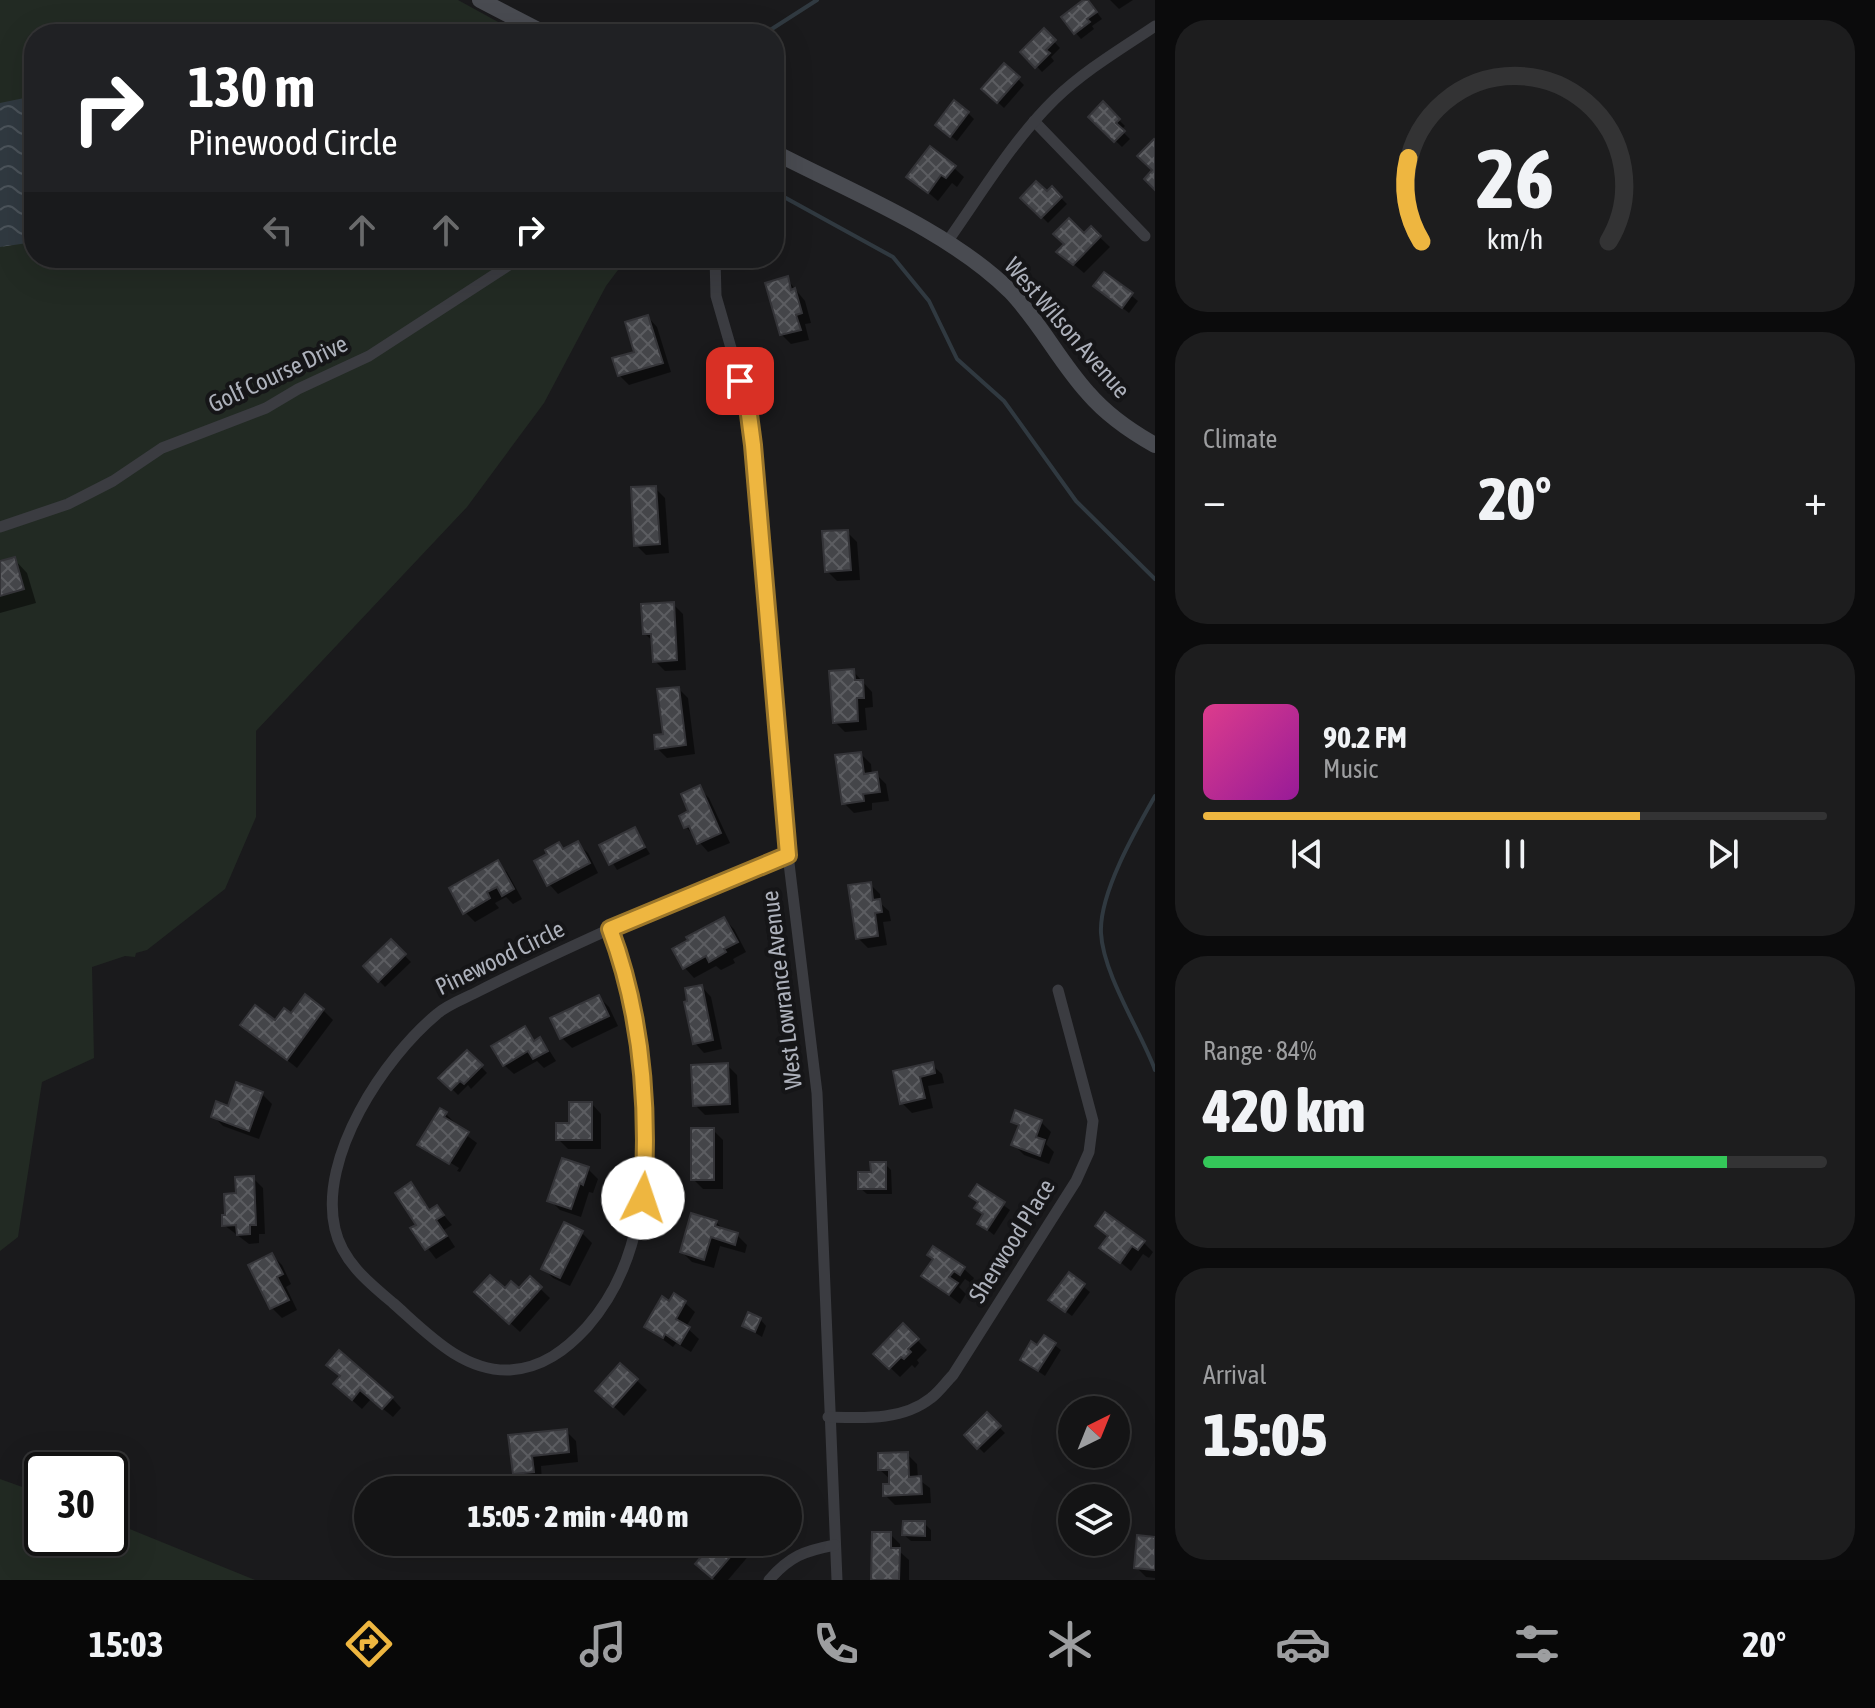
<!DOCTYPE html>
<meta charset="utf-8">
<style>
:root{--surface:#141415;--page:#1d1d1e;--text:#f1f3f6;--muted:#9d9ea0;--line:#333334;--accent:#eeb640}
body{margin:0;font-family:"Asap Condensed",sans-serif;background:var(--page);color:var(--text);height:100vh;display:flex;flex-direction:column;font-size:30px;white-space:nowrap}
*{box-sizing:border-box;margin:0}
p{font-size:26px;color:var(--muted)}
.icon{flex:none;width:44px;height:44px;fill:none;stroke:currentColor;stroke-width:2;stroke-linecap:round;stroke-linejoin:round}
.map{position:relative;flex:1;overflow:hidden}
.drawer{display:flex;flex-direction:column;gap:20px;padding:20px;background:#0b0b0c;width:720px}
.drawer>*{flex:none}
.hud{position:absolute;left:24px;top:24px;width:760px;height:244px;border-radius:32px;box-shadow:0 8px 32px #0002,0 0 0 2px var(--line);background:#202124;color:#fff;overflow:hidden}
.needle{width:52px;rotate:43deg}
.tools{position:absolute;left:1058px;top:1396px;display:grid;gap:16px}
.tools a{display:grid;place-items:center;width:72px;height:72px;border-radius:50%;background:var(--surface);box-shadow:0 8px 32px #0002,0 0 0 2px var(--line);font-size:40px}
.speed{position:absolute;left:24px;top:1452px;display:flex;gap:16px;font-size:40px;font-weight:700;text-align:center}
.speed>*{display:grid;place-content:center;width:104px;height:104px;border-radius:50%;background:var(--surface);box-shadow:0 8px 32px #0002,0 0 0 2px var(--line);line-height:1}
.speed .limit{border:4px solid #111;border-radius:12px;background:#fff;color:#111}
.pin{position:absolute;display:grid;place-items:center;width:68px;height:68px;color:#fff;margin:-34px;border-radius:16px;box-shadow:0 4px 12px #0006}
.me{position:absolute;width:88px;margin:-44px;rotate:4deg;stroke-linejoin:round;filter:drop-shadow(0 0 6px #0008)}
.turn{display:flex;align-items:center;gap:28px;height:168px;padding:0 32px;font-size:36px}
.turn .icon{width:104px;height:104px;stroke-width:2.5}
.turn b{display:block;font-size:56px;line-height:68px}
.lanes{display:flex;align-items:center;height:76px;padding:0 32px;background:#0003;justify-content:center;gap:40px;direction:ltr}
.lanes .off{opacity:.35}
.big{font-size:60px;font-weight:800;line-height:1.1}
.drawer .tile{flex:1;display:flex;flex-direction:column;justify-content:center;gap:12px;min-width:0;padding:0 28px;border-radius:32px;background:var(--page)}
.drawer .dial{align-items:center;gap:0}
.dial svg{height:208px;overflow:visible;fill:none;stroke:var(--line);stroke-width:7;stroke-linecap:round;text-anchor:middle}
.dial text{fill:var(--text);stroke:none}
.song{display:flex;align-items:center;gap:24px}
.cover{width:96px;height:96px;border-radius:12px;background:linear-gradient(135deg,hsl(330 70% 55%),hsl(300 70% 35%))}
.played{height:8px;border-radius:4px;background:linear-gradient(90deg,var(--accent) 70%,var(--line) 70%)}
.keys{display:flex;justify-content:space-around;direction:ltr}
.heat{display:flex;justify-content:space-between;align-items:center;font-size:44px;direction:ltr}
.charge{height:12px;border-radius:6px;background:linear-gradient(90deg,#34c759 84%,var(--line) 0)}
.trip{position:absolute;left:354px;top:1476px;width:448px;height:80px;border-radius:40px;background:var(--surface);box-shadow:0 8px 32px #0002,0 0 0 2px var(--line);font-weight:800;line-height:80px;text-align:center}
.tab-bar{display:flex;height:128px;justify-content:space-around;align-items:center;background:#080808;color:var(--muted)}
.tab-bar .icon{width:56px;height:56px}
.tab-bar .on{color:var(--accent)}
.tab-bar b{font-size:36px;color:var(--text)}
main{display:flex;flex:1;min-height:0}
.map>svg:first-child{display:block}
.green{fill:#222a23}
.water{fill:url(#water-waves)}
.shadow{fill:#0007}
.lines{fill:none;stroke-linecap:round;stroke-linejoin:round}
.stream{stroke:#303940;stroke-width:4}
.building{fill:url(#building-cross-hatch);stroke:#343438;stroke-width:2}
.street{stroke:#3b3c41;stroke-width:11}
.secondary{stroke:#494b51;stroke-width:16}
.route-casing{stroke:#9b762a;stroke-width:20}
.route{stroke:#eeb640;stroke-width:14}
.labels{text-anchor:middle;stroke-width:8;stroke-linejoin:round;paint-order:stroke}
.street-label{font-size:24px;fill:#adb1bb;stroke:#151517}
</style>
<main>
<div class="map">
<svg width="1155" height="1580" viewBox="0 0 1155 1580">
<defs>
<pattern id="water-waves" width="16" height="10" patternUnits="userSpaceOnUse" patternTransform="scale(2)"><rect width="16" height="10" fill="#303940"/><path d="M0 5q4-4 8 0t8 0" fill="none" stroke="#4b535a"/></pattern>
<pattern id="building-cross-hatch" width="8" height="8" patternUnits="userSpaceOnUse" patternTransform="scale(2)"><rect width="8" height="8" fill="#444549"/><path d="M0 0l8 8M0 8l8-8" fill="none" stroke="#5c5d61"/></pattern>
</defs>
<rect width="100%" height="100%" fill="#1a1a1c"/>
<g class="green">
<polygon points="0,0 458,0 520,34 34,34 34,258 627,258 606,286 544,403 467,507 256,731 256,817 225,889 147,950 136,953 135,957 125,956 92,967 94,1058 42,1082 18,1237 0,1251"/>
<polygon points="0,1479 42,1494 42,1538 110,1538 110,1521 255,1580 0,1580"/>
</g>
<polygon class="water" points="34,96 34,242 0,247 0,103"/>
<g class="shadow">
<polygon points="1110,0 1133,0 1119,9"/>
<polygon points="1092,6 1102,19 1092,26 1094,29 1081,39 1075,32"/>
<polygon points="1044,31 1060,48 1051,57 1054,61 1042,72 1023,52"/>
<polygon points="1005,66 1024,85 1004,108 984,89"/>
<polygon points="1103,104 1125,126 1121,130 1130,139 1122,147 1091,117"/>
<polygon points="968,113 974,119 957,141 944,131"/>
<polygon points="954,168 964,177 957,187 952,183 938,201 909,176"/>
<polygon points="1052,189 1067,204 1048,223 1023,198 1047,194"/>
<polygon points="1091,229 1110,247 1084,273 1059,252"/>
<polygon points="1105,274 1138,301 1129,313 1102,292"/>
<polygon points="787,279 805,301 811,323 805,324 809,340 791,344 781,334"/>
<polygon points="648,317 657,327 671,372 629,385 619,375 636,353"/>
<polygon points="655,488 665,498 669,553 646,555 636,545"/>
<polygon points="847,532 857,542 860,580 837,581 827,571"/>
<polygon points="14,559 27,573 36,603 0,613 0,563"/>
<polygon points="673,604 683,614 686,670 665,671 655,661 654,642 645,634"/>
<polygon points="853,671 872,692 873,707 865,708 867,730 845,732 835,722"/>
<polygon points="679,689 688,698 695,754 667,758 657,748 665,736"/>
<polygon points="861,754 871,764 872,775 876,774 886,784 889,801 872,803 872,810 854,813 844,803"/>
<polygon points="699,788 709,798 730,843 708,852 686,827"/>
<polygon points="635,830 650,854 617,870 602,846"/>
<polygon points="578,844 588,853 598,873 558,894 549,884 550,855 559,845 565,850"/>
<polygon points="497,863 507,872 522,899 513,904 506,897 495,903 499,908 475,922 465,912"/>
<polygon points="870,884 880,894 881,904 889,911 891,921 883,922 887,945 868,948 858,938"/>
<polygon points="724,919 734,929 746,952 733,959 735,963 721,970 716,966 694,978 685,968"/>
<polygon points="391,942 411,962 385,987 365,966"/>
<polygon points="702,987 711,997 722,1049 704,1053 695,1043"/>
<polygon points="599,997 609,1007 618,1026 572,1048 562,1038 553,1019"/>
<polygon points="323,1010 333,1020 297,1068 243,1025 276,1022"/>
<polygon points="525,1028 536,1041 539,1040 549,1050 556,1061 544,1068 537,1061 514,1074 504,1065"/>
<polygon points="467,1052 487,1073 471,1089 468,1085 458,1095 441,1078"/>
<polygon points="727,1065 737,1075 739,1113 705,1115 695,1105"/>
<polygon points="932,1065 942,1074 944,1083 928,1086 933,1108 912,1113 902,1103 895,1073"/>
<polygon points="262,1094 272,1104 259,1139 223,1126 213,1116"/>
<polygon points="592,1104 601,1114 601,1149 568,1149 558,1139"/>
<polygon points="446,1114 455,1123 454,1126 477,1143 460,1172 457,1171 459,1168 428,1149 428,1153 420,1144"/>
<polygon points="1013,1122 1041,1122 1051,1132 1046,1144 1054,1152 1049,1164 1024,1155 1014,1145 1020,1128"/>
<polygon points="713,1130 723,1140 723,1189 703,1189 693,1179"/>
<polygon points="885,1164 891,1170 892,1194 867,1194 860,1188"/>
<polygon points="588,1169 598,1179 593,1193 589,1192 581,1217 560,1210 550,1200"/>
<polygon points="253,1178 263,1188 265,1234 259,1234 259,1243 249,1244 224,1225 238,1195"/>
<polygon points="411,1185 431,1211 437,1207 452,1225 444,1230 455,1247 436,1259 413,1229 419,1225"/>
<polygon points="977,1186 1010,1210 994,1235 979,1223 985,1215 980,1203"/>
<polygon points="716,1222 725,1231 737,1235 747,1245 745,1253 720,1246 714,1268 692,1262 682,1252"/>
<polygon points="565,1225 582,1233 592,1243 570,1286 553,1278 543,1268"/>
<polygon points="1143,1242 1153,1252 1149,1258 1143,1254 1131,1271 1102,1247"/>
<polygon points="272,1255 282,1265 291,1284 286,1287 297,1310 282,1318 272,1308"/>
<polygon points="964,1269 974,1278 971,1283 965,1279 959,1287 966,1294 960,1304 924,1276"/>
<polygon points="1069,1275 1090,1292 1072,1316 1057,1305"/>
<polygon points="530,1279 550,1298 520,1332 487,1302 505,1290 519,1291"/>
<polygon points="670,1303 685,1303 695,1312 686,1327 699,1339 691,1352 676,1343 673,1347 646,1327"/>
<polygon points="760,1319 766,1326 762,1337 744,1326"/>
<polygon points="903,1326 927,1350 917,1360 919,1363 915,1368 912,1365 900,1377 876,1354"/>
<polygon points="1044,1337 1061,1350 1045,1376 1022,1360 1038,1347"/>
<polygon points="621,1366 647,1390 624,1416 608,1401"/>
<polygon points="342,1377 392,1398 401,1408 393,1417 371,1399 362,1409 345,1394"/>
<polygon points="987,1415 1005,1433 984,1453 966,1435"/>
<polygon points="566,1431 576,1441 578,1462 541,1466 542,1481 525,1483 515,1474 511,1437"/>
<polygon points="907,1454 917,1464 918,1479 930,1488 931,1503 895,1505 885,1495 891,1486 891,1480 880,1470"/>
<polygon points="924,1523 931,1530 931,1541 911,1541 904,1535"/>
<polygon points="890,1534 900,1544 900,1552 909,1560 909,1580 874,1580"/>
<polygon points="1155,1539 1155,1578 1146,1577 1136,1567"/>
<polygon points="717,1542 740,1542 751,1553 728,1580 715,1580 708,1573"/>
</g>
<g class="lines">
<g class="stream">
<polyline points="764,34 817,0"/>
<polyline points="784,197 893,257 929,301 957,359 1004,401 1076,501 1155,579"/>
<path d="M 1155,796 C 1135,831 1099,894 1101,933 C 1103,974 1141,1032 1155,1070"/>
</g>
</g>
<g class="building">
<polygon points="1083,0 1088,0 1097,12 1087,19 1090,22 1074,34 1061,17"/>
<polygon points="1044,28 1056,40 1046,50 1050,53 1035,68 1020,52"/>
<polygon points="1004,63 1020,77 997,103 981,89"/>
<polygon points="954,100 969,112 950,137 935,125"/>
<polygon points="1103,101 1120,119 1116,123 1125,131 1114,142 1088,117"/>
<polygon points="1154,139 1155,140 1155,190 1144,179 1152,170 1137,156"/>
<polygon points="930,146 956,166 946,178 941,175 928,193 906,177"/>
<polygon points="1036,181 1047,191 1052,186 1062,197 1041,218 1020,198"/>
<polygon points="1069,218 1084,233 1091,226 1101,236 1073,265 1056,252 1064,244 1053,234"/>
<polygon points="1104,272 1133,293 1122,308 1093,286"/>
<polygon points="788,276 791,290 795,288 802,313 796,315 801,330 780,335 765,283"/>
<polygon points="648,315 663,363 618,376 612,358 634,352 625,322"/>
<polygon points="656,486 660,544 634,546 631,487"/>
<polygon points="848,530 851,570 825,572 822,531"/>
<polygon points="15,557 24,589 0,596 0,561"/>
<polygon points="674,602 677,660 653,662 651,634 643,634 641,604"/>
<polygon points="854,669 855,680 863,680 864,698 857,698 858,721 833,723 829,671"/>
<polygon points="679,687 686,745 655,749 654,735 663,734 657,689"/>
<polygon points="861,752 864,774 877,772 880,792 863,794 864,801 842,804 835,755"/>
<polygon points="700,785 721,833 697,844 689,826 684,828 679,816 688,811 681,794"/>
<polygon points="635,827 645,847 609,865 599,845"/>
<polygon points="578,841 590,863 547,886 534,861 547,854 545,850 559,842 563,849"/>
<polygon points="498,860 514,889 502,896 497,887 487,892 490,898 463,914 449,888"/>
<polygon points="871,882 873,900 880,899 882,912 875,913 878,936 856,939 848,885"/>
<polygon points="724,917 738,942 724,949 726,952 709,962 706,956 683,969 672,949 688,940 686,937"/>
<polygon points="391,939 406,954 378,982 363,966"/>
<polygon points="702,985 713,1040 693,1044 684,1002 687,1001 685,988"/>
<polygon points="305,994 324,1009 287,1060 240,1025 255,1005 275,1020 284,1008 291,1013"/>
<polygon points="599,995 609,1016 560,1039 550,1018"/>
<polygon points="525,1026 534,1041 540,1037 548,1051 533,1059 528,1051 503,1066 491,1046"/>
<polygon points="467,1050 483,1065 464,1084 460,1081 451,1090 438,1078"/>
<polygon points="933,1062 935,1073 920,1077 925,1098 900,1104 893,1071"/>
<polygon points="728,1063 730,1104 693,1106 691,1065"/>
<polygon points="236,1082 263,1092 249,1131 211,1117 216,1101 228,1106"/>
<polygon points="569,1102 592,1102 592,1140 556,1140 556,1123 569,1123"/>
<polygon points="440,1108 447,1112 444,1117 469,1132 449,1164 417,1145"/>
<polygon points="1015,1110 1042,1120 1036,1137 1045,1140 1040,1156 1011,1145 1019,1125 1011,1122"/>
<rect x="691" y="1128" width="23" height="52"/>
<polygon points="562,1158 589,1167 583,1185 580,1183 571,1209 547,1201"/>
<polygon points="870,1162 886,1162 886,1189 858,1189 858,1172 871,1172"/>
<polygon points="254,1176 256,1225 250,1225 250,1234 237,1235 236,1225 222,1226 222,1215 225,1215 224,1194 236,1193 235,1177"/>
<polygon points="411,1182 429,1210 437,1205 444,1215 436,1220 447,1236 425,1250 410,1228 416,1225 395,1193"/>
<polygon points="977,1184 1005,1202 987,1230 977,1224 983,1214 974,1208 978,1202 969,1196"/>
<polygon points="1105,1212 1145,1241 1138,1250 1132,1246 1120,1263 1099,1248 1108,1236 1095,1226"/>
<polygon points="691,1213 717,1221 715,1226 738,1233 735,1245 711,1237 704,1260 680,1252"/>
<polygon points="564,1222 583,1231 560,1278 541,1269"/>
<polygon points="933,1246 965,1267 960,1275 954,1271 949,1277 958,1283 949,1295 921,1276 933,1259 927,1255"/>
<polygon points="272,1253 283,1274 277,1277 289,1300 270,1309 248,1265"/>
<polygon points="1069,1272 1085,1284 1065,1312 1048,1300"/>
<polygon points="490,1275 505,1288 511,1281 519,1288 530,1276 542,1287 509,1324 474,1292"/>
<polygon points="674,1293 686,1301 676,1319 690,1327 680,1344 665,1334 663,1338 644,1327 662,1296 669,1301"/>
<polygon points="748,1312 761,1318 755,1332 742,1326"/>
<polygon points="903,1323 919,1339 908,1349 911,1352 904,1359 901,1357 889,1369 873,1354"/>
<polygon points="1044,1335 1056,1343 1038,1371 1020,1360 1031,1341 1037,1345"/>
<polygon points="339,1350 393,1397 382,1409 360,1390 352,1400 333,1384 340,1376 326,1365"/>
<polygon points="620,1363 638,1379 613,1407 595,1391"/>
<polygon points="987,1412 1001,1426 977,1449 964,1435"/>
<polygon points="567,1429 569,1452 532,1456 534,1472 513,1474 508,1435"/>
<polygon points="908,1452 909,1477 921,1476 922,1494 883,1496 883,1484 889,1484 889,1470 878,1470 878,1453"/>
<polygon points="903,1521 925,1521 925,1536 902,1535"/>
<polygon points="872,1532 891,1532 891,1548 900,1548 899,1580 871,1580"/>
<polygon points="1137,1535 1155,1537 1155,1570 1134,1568"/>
<polygon points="714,1542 743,1542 712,1578 695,1564"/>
</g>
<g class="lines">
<g class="street">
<polyline points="1034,121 1145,236"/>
<path d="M 947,242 C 981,194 1013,140 1055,99 C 1085,70 1121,49 1155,26"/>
<polyline points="715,258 716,296 748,407 753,445 788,855 817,1093 837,1580"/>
<polyline points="0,527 68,504 113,481 162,448 266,408 298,389 369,356 520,258"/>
<path d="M 610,929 C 630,983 638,1037 642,1094 C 648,1176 644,1262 587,1327 C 566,1350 542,1368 510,1370 C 462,1372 426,1332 393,1303 C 369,1283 342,1261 335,1229 C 318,1157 384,1058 437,1014 C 448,1004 466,998 479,991 C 522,969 566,949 610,929 Z"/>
<polyline points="610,929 788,855"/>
<path d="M 828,1417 C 863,1418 902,1421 931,1398 C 939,1392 946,1382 953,1375 L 1076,1181 L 1089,1152 L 1093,1121 L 1058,990"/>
<path d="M 769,1580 C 790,1556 804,1551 835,1545"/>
</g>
<g class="secondary">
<polyline points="480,0 546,34"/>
<path d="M 774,152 C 851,192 948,230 1010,291 C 1040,322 1059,361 1088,393 C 1107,415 1130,431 1155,445"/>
</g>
</g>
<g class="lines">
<g class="route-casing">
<path id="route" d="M 643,1198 C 649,1108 642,1014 610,929 L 788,855 L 753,445 L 748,407 L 740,381"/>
</g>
<use href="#route" class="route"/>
</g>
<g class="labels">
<g class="street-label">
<text transform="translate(1067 328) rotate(49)" y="8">West Wilson Avenue</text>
<text transform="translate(278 374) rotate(-25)" y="8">Golf Course Drive</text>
<text transform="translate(500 958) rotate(-26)" y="8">Pinewood Circle</text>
<text transform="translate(782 990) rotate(-97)" y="8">West Lowrance Avenue</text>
<text transform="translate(1012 1241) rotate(-58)" y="8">Sherwood Place</text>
</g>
</g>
</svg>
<div class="tools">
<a><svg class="needle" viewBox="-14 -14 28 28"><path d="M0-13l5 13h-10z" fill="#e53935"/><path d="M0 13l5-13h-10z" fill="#9d9ea0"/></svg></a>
<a><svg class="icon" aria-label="layers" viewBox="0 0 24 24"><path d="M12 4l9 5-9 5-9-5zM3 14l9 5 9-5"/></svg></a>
</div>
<div class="speed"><div class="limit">30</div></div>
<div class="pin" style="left:740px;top:381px;background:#d93025"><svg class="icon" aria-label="arrive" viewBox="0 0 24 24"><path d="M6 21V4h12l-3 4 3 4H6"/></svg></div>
<svg class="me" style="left:643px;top:1198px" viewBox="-20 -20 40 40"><circle r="19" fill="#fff"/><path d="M0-13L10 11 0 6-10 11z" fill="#eeb640"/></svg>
<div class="trip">15:05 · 2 min · 440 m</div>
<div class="hud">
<div class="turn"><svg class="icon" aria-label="right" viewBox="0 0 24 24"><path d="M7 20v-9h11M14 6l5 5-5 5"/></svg><div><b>130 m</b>Pinewood Circle</div></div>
<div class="lanes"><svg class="icon off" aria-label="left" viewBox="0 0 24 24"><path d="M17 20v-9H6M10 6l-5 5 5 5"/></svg><svg class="icon off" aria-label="ahead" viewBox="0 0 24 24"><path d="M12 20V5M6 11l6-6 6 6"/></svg><svg class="icon off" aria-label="ahead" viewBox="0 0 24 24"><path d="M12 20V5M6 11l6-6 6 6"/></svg><svg class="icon" aria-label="right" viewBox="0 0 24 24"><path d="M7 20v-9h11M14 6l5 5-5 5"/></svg></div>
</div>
</div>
<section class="drawer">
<div class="tile dial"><svg viewBox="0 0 100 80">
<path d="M14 69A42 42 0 1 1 86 69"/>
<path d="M14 69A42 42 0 0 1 9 37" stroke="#eeb640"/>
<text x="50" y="56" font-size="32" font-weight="700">26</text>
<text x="50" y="72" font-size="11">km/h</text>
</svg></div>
<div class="tile"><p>Climate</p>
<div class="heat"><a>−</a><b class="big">20°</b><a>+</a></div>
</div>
<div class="tile">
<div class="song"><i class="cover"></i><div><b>90.2 FM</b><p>Music</p></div></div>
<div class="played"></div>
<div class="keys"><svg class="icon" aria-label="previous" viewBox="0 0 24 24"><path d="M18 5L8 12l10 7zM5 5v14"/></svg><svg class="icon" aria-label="pause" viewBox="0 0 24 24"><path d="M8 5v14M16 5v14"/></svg><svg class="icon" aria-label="next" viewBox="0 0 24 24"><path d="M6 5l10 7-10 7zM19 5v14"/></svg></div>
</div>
<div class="tile"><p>Range · 84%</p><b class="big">420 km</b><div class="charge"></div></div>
<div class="tile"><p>Arrival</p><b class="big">15:05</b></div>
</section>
</main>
<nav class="tab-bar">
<b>15:03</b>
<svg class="icon on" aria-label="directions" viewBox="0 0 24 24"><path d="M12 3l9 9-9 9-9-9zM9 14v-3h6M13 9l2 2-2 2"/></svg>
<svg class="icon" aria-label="music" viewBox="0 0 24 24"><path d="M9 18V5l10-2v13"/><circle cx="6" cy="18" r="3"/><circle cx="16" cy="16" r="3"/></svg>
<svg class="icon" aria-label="phone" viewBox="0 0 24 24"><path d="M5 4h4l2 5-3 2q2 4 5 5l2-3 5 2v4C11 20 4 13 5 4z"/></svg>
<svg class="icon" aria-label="climate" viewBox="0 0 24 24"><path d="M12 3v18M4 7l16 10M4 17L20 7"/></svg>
<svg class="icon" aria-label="car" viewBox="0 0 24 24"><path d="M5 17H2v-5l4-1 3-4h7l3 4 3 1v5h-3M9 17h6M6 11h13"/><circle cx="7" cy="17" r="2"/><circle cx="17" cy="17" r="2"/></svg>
<svg class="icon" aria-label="filters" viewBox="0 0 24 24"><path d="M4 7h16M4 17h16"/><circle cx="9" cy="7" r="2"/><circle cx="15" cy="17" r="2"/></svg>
<b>20°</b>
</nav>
